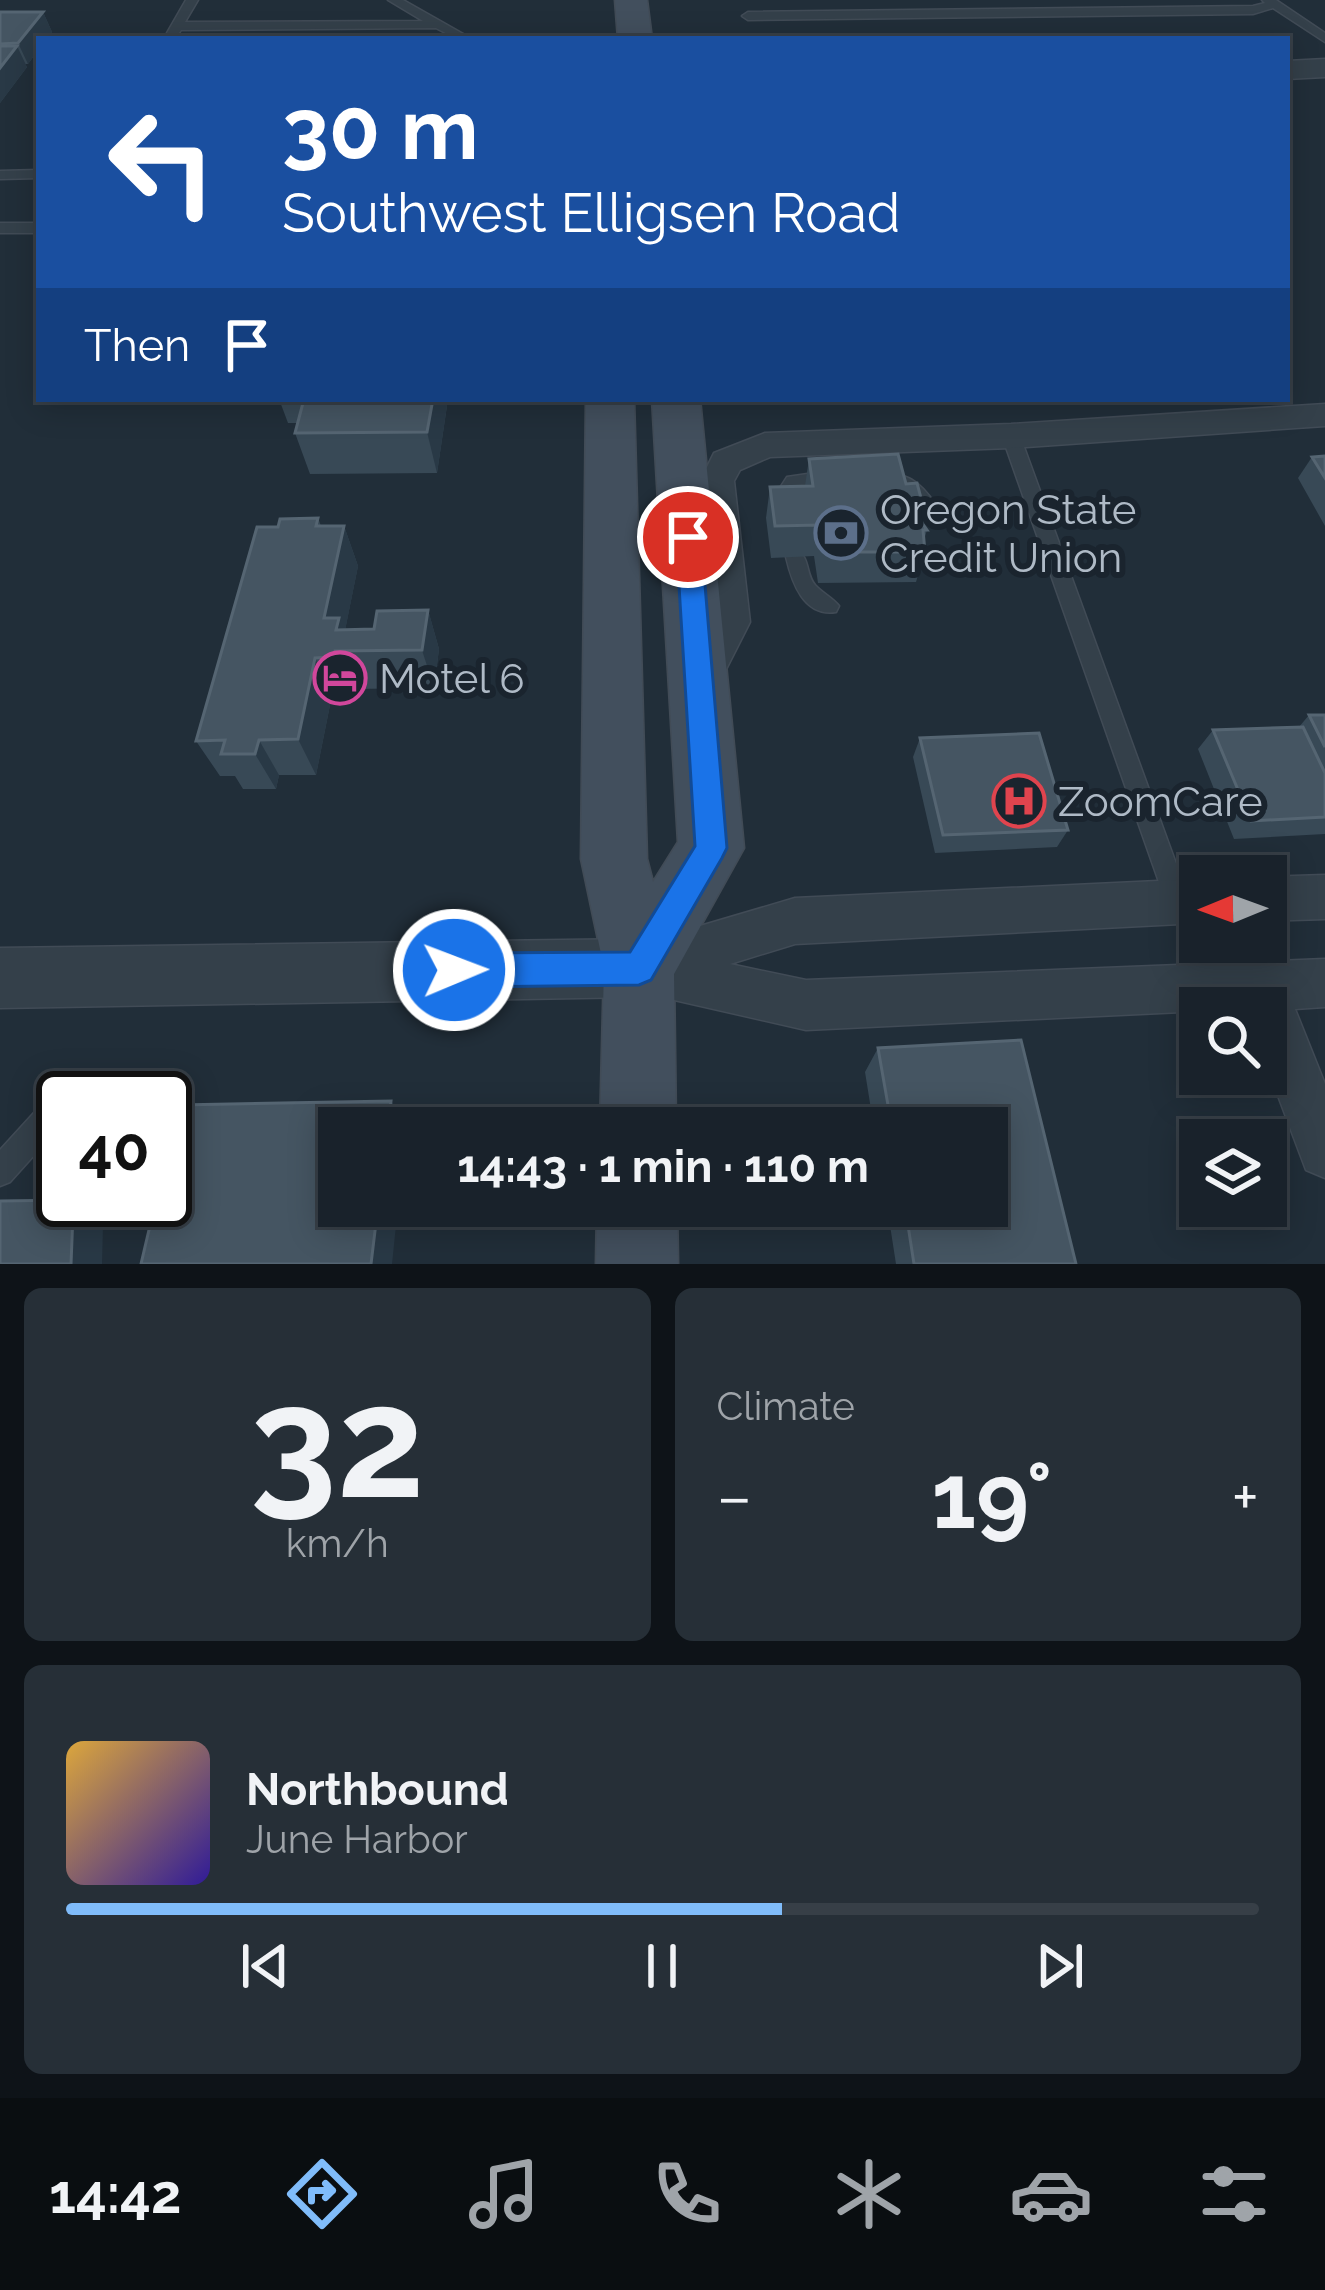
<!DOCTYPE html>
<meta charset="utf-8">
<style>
:root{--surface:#19222b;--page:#262f37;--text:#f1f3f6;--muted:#9fa4a9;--line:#373f47;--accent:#80bcfa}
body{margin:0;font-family:Raleway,sans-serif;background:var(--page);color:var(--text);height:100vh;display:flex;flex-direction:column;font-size:45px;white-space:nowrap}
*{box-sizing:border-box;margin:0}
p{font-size:39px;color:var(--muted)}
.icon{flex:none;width:66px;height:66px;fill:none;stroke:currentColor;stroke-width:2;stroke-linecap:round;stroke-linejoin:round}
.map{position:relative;height:1264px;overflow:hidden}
.drawer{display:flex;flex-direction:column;gap:24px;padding:24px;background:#0e1318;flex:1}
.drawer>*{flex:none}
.guide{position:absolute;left:36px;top:36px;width:1254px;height:366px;border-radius:0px;box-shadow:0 6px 30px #0003,0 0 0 3px var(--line);background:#1a4fa0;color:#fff;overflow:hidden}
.needle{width:78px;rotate:269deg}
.fabs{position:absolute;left:1179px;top:855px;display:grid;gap:24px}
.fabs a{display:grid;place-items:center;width:108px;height:108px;border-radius:0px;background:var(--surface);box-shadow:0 6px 30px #0003,0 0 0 3px var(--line);font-size:60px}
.speed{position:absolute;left:36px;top:1071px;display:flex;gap:24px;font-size:60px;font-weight:700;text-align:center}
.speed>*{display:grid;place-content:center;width:156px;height:156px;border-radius:50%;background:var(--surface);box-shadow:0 6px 30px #0003,0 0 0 3px var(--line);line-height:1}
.speed .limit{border:6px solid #111;border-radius:18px;background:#fff;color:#111}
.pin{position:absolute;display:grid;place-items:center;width:102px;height:102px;color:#fff;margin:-51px;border:6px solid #fff;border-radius:50%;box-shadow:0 3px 12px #0007}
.me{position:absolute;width:132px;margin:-66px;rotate:89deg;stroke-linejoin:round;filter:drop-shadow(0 0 9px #0008)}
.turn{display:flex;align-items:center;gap:42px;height:252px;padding:0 48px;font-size:54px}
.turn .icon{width:156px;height:156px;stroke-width:2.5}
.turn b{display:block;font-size:84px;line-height:102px}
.then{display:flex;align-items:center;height:114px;padding:0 48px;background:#0003;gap:24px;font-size:45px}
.big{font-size:90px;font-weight:700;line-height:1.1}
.drawer .widget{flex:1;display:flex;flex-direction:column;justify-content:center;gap:18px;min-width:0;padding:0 42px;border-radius:18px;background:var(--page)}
.drawer .dial{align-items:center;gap:0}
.dial b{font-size:156px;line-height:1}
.song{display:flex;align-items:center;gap:36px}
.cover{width:144px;height:144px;border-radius:18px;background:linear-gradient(135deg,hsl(40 70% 55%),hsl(250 70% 35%))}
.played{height:12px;border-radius:6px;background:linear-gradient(90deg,var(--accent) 60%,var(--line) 60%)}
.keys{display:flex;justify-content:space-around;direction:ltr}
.heat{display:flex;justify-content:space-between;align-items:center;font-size:66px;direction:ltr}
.drawer .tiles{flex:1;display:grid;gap:24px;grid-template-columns:1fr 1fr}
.widget:last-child{grid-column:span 2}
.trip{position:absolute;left:318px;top:1107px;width:690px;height:120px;border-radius:0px;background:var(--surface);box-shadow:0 6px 30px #0003,0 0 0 3px var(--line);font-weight:700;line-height:120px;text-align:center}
.tab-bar{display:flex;height:192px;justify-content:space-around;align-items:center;background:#0a0e11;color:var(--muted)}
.tab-bar .icon{width:84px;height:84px}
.tab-bar .active{color:var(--accent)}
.tab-bar b{font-size:54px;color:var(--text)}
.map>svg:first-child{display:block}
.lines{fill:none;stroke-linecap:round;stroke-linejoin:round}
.service-casing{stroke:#414b56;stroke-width:3}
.minor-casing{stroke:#414b56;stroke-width:3}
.tertiary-casing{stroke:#414b56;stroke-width:3}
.secondary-casing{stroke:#414b56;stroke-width:3}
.service{fill:#34404a;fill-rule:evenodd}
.minor{fill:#34404a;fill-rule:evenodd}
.tertiary{fill:#34404a;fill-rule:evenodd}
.secondary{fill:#424f5d;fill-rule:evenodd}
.wall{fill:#384956}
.shaded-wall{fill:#293946}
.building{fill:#455562;stroke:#556572;stroke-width:3}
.route{fill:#1a73e8;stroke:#114b97;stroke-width:3}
.labels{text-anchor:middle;stroke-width:12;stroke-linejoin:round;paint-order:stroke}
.poi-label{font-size:42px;fill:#afbac6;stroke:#1a242e;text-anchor:start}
</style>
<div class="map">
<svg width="1325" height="1264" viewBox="0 0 1325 1264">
<rect width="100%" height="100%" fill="#212e39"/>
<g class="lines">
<g class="service-casing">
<g id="service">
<polygon points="186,0 198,0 185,22 423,21 388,0 403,0 472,39 457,39 436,28 181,30 177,36 169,36 167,33"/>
<polygon points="1262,0 1276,0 1325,33 1325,42 1273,8 1253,14 748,20 742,16 748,12 1253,6 1265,3"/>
<polygon points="39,170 39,178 0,179 0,171"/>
<rect x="0" y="223" width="39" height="10"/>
<polygon points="1011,430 1020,436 1190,902 1187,910 1178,914 1169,910 1166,902 1002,436"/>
<polygon points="835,470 842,472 844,477 842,482 800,488 795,495 798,513 795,518 781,518 776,494 787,477"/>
<path d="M 878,470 C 909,476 917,478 936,505 L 933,510 L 919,510 L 900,488 L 871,482 L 869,477 L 871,472 Z"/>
<path d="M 796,549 C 811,559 805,573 815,585 C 822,593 833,598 839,606 L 836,612 C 804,617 792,583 786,557 Z"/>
<polygon points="63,1088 73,1092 75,1098 63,1098 63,1123 10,1182 0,1186 0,1150 53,1092"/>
</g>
</g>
<g class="minor-casing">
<g id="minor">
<polygon points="1325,404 1325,426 1011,448 770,457 740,470 734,481 750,622 714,693 700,698 686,693 680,681 712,622 700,481 714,453 765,433 1011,424"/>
<polygon points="1325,875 1325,919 1266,921 1266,877"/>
<polygon points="1200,879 1200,923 795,944 730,964 806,980 1325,959 1325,1007 1295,1009 1325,1084 1325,1178 1306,1170 1266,1064 1266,1008 806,1030 639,992 622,985 615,968 622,951 639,944 795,898"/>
</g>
</g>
<g class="tertiary-casing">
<g id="tertiary">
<polygon points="1325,59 1325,77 1287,79 1287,61"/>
<polygon points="639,939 660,947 669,968 660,989 639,997 0,1008 0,948"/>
</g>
</g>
<g class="secondary-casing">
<g id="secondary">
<polygon points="615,0 647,0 652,39 618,39"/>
<polygon points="586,399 634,399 647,859 653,882 678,842 652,399 700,399 744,848 674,974 676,1128 600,1128 604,968 581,859"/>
<polygon points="597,1206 677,1206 678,1264 596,1264"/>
</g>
</g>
<use href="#service" class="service"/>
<use href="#minor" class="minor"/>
<use href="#tertiary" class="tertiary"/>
<use href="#secondary" class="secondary"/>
</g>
<g class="wall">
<polygon points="0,12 43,12 52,32 47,39 39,39 39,49 28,64 25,64 27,67 0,103"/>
<polygon points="279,399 448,399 437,473 310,474 295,433 298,423 288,423"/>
<polygon points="1325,456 1325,526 1298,478 1312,457"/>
<polygon points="809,459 906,484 926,517 923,525 927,530 924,540 925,552 916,582 818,583 814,556 771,558 766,518 770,487 805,486"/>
<polygon points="318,518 321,526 344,526 358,566 345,630 374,629 428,610 439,649 434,688 351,689 349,695 332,695 316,775 279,775 276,789 243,789 235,776 220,776 196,741 278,527"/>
<polygon points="1309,715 1325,715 1325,834 1234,839 1198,749 1213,730 1299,727"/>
<polygon points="920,738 1068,830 1057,847 935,853 913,757"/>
<polygon points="1021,1040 1076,1264 896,1264 887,1206 987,1206 987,1128 874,1128 865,1072 878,1048"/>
</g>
<g class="shaded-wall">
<polygon points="43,12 52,32 47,39 39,39 39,49 28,64 18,43"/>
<polygon points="17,46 27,67 0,103 0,68"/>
<polygon points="433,399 448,399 437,473 427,432"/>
<polygon points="344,526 358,566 341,651 324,618"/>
<polygon points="428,610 439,649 434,688 422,650"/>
<polygon points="335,651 351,689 349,695 334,657"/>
<polygon points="315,658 332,695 316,775 298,739"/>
<polygon points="259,740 279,775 276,789 255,754"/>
<polygon points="391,1101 408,1122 407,1128 388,1128"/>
<polygon points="70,1200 101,1212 98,1223 103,1226 102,1264 71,1264 66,1214"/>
<polygon points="378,1206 398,1206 392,1264 371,1264"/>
</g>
<g class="building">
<polygon points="0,12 43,12 18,43 0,44"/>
<polygon points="0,46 17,46 0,68"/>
<polygon points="304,399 433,399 427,432 295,433"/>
<polygon points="898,454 906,484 917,483 926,517 918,517 927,530 923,530 925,552 824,552 819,525 775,526 770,487 813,486 809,459"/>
<polygon points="1325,456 1325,478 1312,457"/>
<polygon points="318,518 316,526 344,526 324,618 339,618 336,630 374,629 377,611 428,610 422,650 335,651 334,657 315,658 298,739 259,740 255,754 221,754 225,740 196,741 257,527 278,527 280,519"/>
<polygon points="1309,715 1325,715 1325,747"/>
<polygon points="1303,727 1325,773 1325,817 1251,821 1213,730"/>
<polygon points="1039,733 1068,830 943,835 920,738"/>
<polygon points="1021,1040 1076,1264 914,1264 905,1206 987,1206 987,1128 892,1128 878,1048"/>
<polygon points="391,1101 388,1128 339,1128 339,1206 378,1206 371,1264 141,1264 156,1200 165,1200 165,1164 179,1105"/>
<polygon points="70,1200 66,1214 73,1214 71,1264 0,1264 0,1201"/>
</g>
<polygon class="route" points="688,527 701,537 727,848 722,858 651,980 639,985 454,987 442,982 437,970 442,958 454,953 630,952 695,846 676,537"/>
<defs>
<g id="bank-ring" transform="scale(2.7)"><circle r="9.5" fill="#1a242e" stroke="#5c6f8a" stroke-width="1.5"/><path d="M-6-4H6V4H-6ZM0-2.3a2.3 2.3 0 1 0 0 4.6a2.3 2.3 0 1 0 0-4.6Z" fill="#5c6f8a"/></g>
<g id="hotel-ring" transform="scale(2.7)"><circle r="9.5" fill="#1a242e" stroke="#d1479c" stroke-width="1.5"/><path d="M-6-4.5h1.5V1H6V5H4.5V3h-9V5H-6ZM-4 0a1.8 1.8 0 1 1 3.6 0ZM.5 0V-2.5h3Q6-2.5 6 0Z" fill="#d1479c"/></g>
<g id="hospital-ring" transform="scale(2.7)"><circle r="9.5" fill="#1a242e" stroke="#e0444e" stroke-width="1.5"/><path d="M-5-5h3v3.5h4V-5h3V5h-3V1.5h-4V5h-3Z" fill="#e0444e"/></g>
</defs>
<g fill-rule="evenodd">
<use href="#bank-ring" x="841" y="533"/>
<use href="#hotel-ring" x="340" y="678"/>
<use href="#hospital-ring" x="1019" y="801"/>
</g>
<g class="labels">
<g class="poi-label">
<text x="880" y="524">Oregon State<tspan x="880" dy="48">Credit Union</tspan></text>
<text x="379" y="693">Motel 6</text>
<text x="1058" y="816">ZoomCare</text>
</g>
</g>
</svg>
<div class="fabs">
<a><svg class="needle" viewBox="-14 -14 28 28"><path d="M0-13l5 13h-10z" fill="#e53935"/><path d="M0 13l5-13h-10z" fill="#9fa4a9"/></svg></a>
<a><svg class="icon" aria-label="search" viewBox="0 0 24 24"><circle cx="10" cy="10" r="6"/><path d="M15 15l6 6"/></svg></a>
<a><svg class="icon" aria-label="layers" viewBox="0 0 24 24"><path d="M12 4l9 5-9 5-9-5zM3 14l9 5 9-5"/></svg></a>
</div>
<div class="speed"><div class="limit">40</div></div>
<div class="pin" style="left:688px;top:537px;background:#d93025"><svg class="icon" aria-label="arrive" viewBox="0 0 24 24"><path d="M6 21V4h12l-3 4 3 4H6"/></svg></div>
<svg class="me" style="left:454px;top:970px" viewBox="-20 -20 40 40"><circle r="17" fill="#1a73e8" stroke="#fff" stroke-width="3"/><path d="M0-11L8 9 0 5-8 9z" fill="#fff"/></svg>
<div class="trip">14:43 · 1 min · 110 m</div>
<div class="guide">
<div class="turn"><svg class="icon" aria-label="left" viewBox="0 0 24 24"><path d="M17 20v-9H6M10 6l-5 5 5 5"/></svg><div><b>30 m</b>Southwest Elligsen Road</div></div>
<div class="then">Then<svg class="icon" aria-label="arrive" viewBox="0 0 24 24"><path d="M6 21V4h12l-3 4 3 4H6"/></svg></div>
</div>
</div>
<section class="drawer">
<div class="tiles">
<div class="widget dial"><b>32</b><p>km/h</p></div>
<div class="widget"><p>Climate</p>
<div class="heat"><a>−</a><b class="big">19°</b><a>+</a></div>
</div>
<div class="widget">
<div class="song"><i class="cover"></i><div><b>Northbound</b><p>June Harbor</p></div></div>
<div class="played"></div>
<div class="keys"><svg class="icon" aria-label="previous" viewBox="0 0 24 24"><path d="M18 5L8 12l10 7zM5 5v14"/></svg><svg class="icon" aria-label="pause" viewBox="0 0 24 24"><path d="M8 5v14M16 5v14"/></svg><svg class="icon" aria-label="next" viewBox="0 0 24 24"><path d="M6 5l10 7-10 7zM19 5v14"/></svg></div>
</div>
</div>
</section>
<nav class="tab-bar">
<b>14:42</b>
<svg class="icon active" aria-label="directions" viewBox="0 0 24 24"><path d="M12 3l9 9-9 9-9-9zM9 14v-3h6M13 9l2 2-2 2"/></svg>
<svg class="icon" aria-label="music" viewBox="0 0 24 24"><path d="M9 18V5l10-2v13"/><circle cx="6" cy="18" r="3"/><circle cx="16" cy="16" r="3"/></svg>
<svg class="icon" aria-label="phone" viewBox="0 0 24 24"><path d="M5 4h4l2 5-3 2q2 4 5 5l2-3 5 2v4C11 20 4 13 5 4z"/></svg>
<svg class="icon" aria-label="climate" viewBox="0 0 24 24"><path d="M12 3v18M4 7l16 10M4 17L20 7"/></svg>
<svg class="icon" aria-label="car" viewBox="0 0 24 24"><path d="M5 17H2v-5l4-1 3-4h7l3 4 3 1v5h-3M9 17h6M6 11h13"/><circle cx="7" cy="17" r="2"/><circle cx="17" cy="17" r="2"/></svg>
<svg class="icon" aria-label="filters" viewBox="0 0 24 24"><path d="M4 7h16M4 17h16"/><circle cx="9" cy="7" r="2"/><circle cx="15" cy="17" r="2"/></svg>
</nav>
